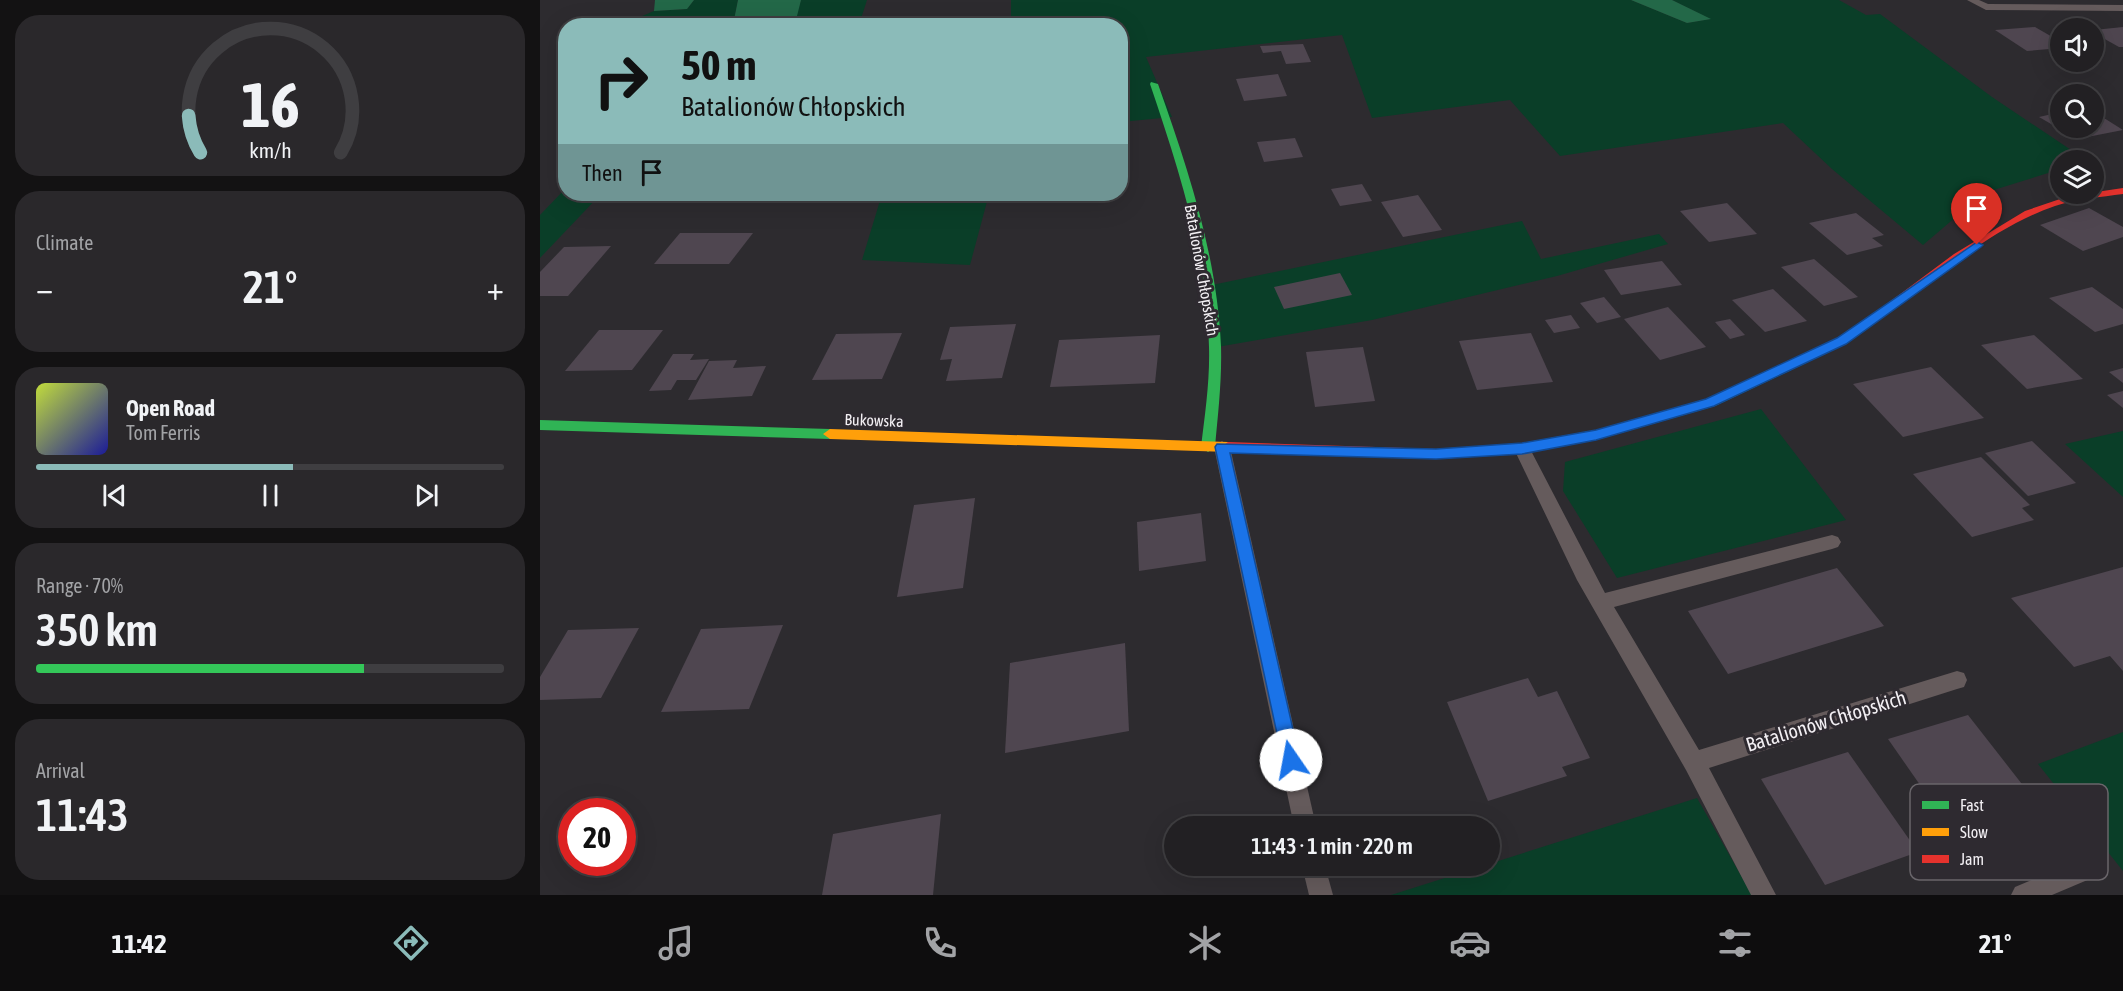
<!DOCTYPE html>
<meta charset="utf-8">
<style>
:root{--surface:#222023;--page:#2a282b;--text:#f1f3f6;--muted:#a2a3a6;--line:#3f3e41;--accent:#8bbbb9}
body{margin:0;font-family:"Asap Condensed",sans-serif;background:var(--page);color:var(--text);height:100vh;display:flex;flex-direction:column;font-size:22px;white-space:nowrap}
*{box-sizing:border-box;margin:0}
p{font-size:20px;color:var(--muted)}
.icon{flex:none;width:33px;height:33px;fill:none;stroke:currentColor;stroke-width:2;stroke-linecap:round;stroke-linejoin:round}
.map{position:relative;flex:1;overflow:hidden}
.details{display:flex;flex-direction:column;gap:15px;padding:15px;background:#131213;width:540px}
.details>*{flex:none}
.guide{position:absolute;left:18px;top:18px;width:570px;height:183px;border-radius:24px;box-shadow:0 6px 24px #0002,0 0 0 2px var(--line);background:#8bbbb9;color:#111;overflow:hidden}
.fabs{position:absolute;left:1510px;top:18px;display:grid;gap:12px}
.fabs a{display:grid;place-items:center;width:54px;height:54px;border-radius:50%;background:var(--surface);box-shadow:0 6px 24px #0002,0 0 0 2px var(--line);font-size:30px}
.speed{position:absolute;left:18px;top:798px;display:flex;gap:12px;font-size:30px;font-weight:700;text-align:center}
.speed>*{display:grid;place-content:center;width:78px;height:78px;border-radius:50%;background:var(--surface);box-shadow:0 6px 24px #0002,0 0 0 2px var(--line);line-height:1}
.speed .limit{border:9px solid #d22;background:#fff;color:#111}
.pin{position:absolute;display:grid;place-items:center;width:51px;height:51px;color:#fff;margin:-62px -26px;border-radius:50% 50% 50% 0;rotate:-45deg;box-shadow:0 0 6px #0007}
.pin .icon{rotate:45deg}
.me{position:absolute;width:66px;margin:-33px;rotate:348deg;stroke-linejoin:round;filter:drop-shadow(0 0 4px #0008)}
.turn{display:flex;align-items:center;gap:21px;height:126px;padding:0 24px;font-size:27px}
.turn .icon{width:78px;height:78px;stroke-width:2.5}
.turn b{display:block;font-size:42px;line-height:51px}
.then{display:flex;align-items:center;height:57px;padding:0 24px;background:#0003;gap:12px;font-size:22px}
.big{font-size:45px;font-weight:600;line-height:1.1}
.details .card{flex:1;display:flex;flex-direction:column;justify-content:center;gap:9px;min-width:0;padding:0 21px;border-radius:24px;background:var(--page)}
.details .dial{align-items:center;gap:0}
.dial svg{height:156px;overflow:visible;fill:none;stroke:var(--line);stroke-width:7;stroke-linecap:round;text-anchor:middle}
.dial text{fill:var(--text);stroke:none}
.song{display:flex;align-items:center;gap:18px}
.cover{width:72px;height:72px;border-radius:9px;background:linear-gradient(135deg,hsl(70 70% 55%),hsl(240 70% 35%))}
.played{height:6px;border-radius:3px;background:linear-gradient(90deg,var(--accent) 55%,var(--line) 55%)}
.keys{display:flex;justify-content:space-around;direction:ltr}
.heat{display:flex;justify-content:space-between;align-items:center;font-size:33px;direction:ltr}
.charge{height:9px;border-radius:4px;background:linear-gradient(90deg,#34c759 70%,var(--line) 0)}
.trip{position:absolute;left:624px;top:816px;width:336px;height:60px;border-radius:30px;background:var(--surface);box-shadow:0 6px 24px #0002,0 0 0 2px var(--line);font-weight:600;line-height:60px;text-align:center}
.tab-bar{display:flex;height:96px;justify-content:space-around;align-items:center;background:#0e0d0e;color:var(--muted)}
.tab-bar .icon{width:42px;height:42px}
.tab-bar .current{color:var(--accent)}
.tab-bar b{font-size:27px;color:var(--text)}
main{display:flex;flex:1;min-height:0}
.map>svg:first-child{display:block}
.green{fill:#0a3e28}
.forest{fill:#236848}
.building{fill:#4f4650}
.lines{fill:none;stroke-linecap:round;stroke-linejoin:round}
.lane{fill:#655b5c;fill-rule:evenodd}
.fast{fill:#30b455;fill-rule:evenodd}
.slow{fill:#ff9f0a;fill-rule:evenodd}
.jam{fill:#e5322d;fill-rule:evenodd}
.route{fill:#1a73e8;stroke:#114b97;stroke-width:1.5}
.labels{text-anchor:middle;stroke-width:6;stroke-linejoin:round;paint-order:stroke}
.street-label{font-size:16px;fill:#f2eff3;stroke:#2e2a30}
.near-street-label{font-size:20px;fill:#f2eff3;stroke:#2e2a30}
.key{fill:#2e2a30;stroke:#69656a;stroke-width:1.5}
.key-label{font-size:16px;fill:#f2eff3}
</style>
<main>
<section class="details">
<div class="card dial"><svg viewBox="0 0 100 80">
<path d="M14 69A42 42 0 1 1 86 69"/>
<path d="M14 69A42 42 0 0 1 8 50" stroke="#8bbbb9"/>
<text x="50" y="56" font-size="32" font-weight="700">16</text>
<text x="50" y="72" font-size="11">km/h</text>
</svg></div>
<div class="card"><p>Climate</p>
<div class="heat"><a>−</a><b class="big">21°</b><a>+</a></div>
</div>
<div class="card">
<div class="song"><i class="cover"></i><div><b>Open Road</b><p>Tom Ferris</p></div></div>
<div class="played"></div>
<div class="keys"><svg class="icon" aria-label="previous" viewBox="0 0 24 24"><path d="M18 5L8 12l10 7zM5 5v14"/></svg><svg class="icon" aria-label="pause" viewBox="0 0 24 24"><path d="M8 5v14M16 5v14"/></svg><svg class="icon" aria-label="next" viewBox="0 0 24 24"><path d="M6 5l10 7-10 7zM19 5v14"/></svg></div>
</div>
<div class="card"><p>Range · 70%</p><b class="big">350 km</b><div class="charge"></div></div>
<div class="card"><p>Arrival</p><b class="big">11:43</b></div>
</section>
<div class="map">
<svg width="1583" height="895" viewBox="0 0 1583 895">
<rect width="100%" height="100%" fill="#2d2b2f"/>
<g class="green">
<polygon points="154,0 198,0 193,25 133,25 134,22 81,25 114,11 147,9"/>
<polygon points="261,0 327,0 319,25 253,26"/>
<polygon points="471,0 1091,0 1147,23 1170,19 1132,0 1299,0 1326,15 1340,14 1452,97 1546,160 1521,160 1521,169 1444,193 1383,245 1292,169 1243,123 1020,156 970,100 832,118 802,35 606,57 632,117 581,122 580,26 471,26"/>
<polygon points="25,189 26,194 61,194 0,258 0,215"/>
<polygon points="135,194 240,194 235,203 128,202"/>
<polygon points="342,194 449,194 430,265 322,260"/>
<polygon points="982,221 1001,259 1119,234 1128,244 1017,276 832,320 677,347 672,285"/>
<polygon points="1221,409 1306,520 1077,578 1023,491 1025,462"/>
<polygon points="1583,431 1583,497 1525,444"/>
<polygon points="1583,732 1583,871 1498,764"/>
<polygon points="1157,798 1212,895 851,895"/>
</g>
<g class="forest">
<polygon points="115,0 154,0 147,9 114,11"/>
<polygon points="198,0 261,0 256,20 193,25"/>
<polygon points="1091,0 1132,0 1171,19 1147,23"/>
</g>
<g class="building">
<polygon points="450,21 449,26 420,26 420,24"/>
<polygon points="1495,27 1521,42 1521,48 1487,51 1455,30"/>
<polygon points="1583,27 1583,47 1579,47 1554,33 1554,30"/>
<polygon points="763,44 771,62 746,64 741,51 723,53 720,46"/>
<polygon points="738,74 747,96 704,101 696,79"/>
<polygon points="1521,112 1521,128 1554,128 1556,113 1583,130 1537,139 1499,117"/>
<polygon points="755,138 763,157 724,162 717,142"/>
<polygon points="822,184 832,201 800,206 791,189"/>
<polygon points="878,195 902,230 863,237 841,202"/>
<polygon points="1187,203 1217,234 1169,242 1140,211"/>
<polygon points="1549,208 1583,227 1583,237 1543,251 1500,225"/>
<polygon points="1316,213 1344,235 1332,238 1343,246 1307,255 1269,223"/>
<polygon points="140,233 213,233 189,264 114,264"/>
<polygon points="71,246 28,296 0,296 0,272 24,247"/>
<polygon points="1274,259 1318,297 1284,306 1241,267"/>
<polygon points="1122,261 1142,285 1081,295 1064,270"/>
<polygon points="800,273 812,295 744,309 734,287"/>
<polygon points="1552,287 1583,309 1583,324 1555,332 1509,298"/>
<polygon points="1233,289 1267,321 1225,332 1192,300"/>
<polygon points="1064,297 1081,317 1057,323 1040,303"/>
<polygon points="1128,307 1166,347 1120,360 1084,319"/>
<polygon points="1031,315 1040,328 1014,333 1005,320"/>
<polygon points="1190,319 1205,335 1190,339 1175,322"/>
<polygon points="476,324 462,378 406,381 412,359 400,360 410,327"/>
<polygon points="59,330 123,330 92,370 25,371"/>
<polygon points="362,333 342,379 272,380 296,334"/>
<polygon points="991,333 1013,382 937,390 919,341"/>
<polygon points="620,335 615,383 510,387 519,340"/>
<polygon points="1494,335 1543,379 1487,389 1441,345"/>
<polygon points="823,347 835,401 775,407 766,352"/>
<polygon points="133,354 154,354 150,360 169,359 156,380 137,380 131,390 109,391"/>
<polygon points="197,360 193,368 226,366 212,396 148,400 169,361"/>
<polygon points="1391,367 1444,418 1363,437 1313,384"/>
<polygon points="1583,368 1583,383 1569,372"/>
<polygon points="1583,391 1583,408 1567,395"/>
<polygon points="1492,441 1536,483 1488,496 1445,453"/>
<polygon points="1441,457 1490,505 1482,508 1494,520 1432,537 1373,474"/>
<polygon points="435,498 423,588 357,597 374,505"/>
<polygon points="661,513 666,561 599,571 597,522"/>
<polygon points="1583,567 1583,671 1570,656 1534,667 1471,598"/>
<polygon points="1297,568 1344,626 1188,674 1148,611"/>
<polygon points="243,625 209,709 121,712 161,629"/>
<polygon points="99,628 61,698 0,700 0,677 28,630"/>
<polygon points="585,643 589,731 465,753 470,663"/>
<polygon points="988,678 998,697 1017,691 1050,758 1022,767 1027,776 948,801 907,702"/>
<polygon points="1428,715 1503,811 1417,838 1348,739"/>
<polygon points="1308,752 1378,852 1285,885 1221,779"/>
<polygon points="401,814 393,895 282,895 293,834"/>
</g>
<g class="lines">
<g class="lane">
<polygon points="1427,0 1439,0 1448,4 1583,5 1583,11 1446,10"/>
<polygon points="682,441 690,447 776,826 754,826 674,447"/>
<polygon points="982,443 988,445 1065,593 1292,535 1298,537 1301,542 1298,547 1292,549 1074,607 1159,750 1417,671 1424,673 1427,680 1424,687 1417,689 1169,768 1236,895 1211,895 1146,770 1037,580 974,449 976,445"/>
<polygon points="1556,853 1564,857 1568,865 1564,873 1512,895 1471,895 1475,887"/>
<polygon points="762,866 785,866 793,895 769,895"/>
</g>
<g class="fast">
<path d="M 611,82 L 618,84 C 648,169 677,255 681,346 C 682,380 678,414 675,447 L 668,452 L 661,447 C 665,414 670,380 669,347 C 667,255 639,170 610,84 Z"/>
<polygon points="1330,317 1334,318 1336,321 1334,324 1306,344 1175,406 1056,440 977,454 972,453 970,449 972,445 977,444 1056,430 1166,399 1298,338"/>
<polygon points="0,420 290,429 297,434 290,439 0,430"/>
</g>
<polygon class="slow" points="290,429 688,442 695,447 688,452 290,439 283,434"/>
<g class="jam">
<path d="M 1583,188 L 1583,194 C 1561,197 1537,199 1515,206 C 1450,228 1389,283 1334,324 L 1326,324 L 1324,321 L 1414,254 L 1485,211 L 1529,196 Z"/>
<polygon points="688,442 896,449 977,444 982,445 984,449 982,453 977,454 896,459 688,452 681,447"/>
</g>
</g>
<polygon class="route" points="1437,242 1443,245 1441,247 1306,344 1174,406 1056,440 982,454 896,459 690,453 760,760 757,766 751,768 744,766 675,447 677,444 896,449 982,443 1056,430 1166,399 1297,338"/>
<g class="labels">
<g class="street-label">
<text transform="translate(662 270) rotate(80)" y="6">Batalionów Chłopskich</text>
<text transform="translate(334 420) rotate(2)" y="6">Bukowska</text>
</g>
<g class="near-street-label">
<text transform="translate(1286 721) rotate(-17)" y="7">Batalionów Chłopskich</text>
</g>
</g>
<rect x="1370" y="784" width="198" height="96" rx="9" class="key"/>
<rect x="1382" y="801" width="27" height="8" fill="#30b455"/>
<rect x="1382" y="828" width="27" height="8" fill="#ff9f0a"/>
<rect x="1382" y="855" width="27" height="8" fill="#e5322d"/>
<g class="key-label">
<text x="1420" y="811">Fast</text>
<text x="1420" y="838">Slow</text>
<text x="1420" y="865">Jam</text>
</g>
</svg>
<div class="fabs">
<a><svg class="icon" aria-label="sound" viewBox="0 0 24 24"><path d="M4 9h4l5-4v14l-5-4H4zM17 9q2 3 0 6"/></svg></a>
<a><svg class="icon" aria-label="search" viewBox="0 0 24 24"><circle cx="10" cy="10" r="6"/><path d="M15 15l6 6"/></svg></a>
<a><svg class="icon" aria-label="layers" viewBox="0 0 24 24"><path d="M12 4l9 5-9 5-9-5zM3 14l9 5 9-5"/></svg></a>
</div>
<div class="speed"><div class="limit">20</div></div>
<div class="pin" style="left:1437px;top:245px;background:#d93025"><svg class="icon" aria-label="arrive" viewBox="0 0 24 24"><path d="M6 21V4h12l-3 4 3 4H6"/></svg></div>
<svg class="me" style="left:751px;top:760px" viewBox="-20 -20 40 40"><circle r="19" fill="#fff"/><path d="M0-13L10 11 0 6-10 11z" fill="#1a73e8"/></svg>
<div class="trip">11:43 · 1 min · 220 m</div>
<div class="guide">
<div class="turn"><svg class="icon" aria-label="right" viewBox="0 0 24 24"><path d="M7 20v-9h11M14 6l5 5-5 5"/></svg><div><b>50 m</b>Batalionów Chłopskich</div></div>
<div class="then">Then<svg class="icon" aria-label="arrive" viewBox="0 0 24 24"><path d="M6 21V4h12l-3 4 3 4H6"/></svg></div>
</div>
</div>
</main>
<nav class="tab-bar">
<b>11:42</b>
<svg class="icon current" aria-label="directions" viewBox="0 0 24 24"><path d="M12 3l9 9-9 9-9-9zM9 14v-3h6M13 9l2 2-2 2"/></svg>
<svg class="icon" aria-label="music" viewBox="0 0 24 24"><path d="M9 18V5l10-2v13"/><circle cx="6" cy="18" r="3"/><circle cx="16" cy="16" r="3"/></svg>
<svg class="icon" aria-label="phone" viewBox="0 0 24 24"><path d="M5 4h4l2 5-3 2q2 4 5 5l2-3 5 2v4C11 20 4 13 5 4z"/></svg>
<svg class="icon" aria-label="climate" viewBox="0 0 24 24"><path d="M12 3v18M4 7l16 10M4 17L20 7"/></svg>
<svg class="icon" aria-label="car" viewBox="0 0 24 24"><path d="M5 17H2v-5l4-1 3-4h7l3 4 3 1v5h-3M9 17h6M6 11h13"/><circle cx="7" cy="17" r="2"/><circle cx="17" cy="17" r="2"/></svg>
<svg class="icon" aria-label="filters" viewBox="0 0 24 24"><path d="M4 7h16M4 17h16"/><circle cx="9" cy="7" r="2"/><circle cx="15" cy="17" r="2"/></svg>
<b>21°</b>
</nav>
